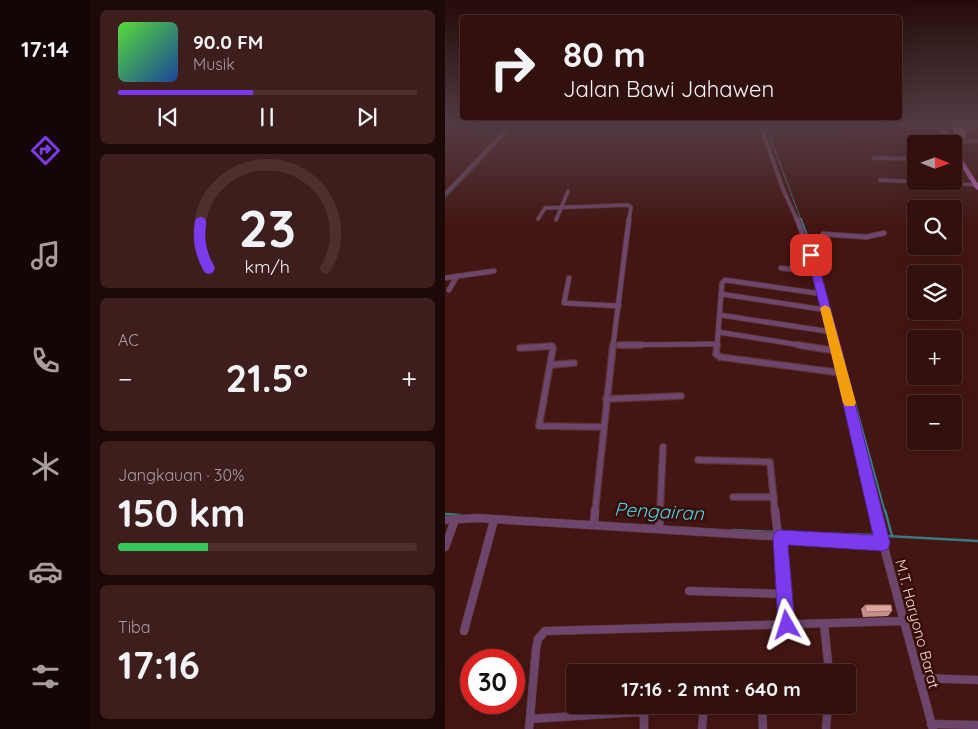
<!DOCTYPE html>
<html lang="id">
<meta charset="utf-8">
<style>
:root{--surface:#32100e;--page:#3d1e1c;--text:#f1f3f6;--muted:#a89d9e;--line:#4d302e;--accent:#7c3aed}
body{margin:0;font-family:Quicksand,sans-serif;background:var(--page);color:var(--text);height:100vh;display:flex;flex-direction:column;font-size:19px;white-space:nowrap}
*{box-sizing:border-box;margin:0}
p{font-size:16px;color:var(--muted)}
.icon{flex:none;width:28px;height:28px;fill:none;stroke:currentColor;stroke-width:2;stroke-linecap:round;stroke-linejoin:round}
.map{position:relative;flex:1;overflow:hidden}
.details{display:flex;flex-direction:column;gap:10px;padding:10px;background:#1c0908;width:355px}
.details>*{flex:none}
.top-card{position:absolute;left:15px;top:15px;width:442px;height:105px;border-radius:5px;box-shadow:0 5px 20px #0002,0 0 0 1px var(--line);background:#32100e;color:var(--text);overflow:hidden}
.needle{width:32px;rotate:91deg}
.controls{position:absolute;left:462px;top:135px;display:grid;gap:10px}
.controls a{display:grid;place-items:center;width:55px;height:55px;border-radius:5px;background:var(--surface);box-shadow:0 5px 20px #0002,0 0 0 1px var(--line);font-size:25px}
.speed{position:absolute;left:15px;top:649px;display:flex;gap:10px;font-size:25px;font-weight:700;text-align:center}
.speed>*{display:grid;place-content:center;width:65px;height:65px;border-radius:50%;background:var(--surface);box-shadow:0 5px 20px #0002,0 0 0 1px var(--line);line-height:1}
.speed .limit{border:8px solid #d22;background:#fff;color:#111}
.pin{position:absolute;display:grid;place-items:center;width:42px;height:42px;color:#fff;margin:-21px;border-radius:10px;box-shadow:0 2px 8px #0006}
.me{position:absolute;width:55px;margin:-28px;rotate:354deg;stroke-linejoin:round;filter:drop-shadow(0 0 4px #0008)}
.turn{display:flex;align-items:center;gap:18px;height:105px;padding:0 20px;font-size:22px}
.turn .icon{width:65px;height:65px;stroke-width:2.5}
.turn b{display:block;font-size:35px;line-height:42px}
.big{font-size:38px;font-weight:700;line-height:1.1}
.details .card{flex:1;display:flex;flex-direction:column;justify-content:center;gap:8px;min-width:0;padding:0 18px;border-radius:8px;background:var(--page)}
.details .dial{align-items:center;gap:0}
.dial svg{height:130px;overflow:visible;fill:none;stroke:var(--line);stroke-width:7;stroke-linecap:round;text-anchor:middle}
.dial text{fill:var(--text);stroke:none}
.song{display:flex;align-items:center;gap:15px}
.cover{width:60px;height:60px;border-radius:8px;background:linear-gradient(135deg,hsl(110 70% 55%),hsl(220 70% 35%))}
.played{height:5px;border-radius:2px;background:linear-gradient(90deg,var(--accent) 45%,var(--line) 45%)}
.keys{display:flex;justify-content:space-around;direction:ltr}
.heat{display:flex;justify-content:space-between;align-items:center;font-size:28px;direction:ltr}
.charge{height:8px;border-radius:4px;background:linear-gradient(90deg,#34c759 30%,var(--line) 0)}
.trip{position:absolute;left:121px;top:664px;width:290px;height:50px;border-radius:5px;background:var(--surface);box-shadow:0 5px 20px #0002,0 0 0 1px var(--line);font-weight:700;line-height:50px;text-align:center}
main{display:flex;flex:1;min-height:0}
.tabs{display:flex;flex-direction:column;width:90px;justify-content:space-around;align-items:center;background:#140606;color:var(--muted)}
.tabs .icon{width:35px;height:35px}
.tabs .active{color:var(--accent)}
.tabs b{font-size:22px;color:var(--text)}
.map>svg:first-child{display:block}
.built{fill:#54201c}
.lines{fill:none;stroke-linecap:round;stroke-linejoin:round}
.stream-far2{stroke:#397a83;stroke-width:1}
.stream-far1{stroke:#397a83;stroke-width:2}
.stream{stroke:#397a83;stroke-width:2.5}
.minor-far3-casing{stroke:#5f3431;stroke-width:4.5}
.minor-far2-casing{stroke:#5f3431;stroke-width:6}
.minor-far1-casing{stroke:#5f3431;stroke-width:8}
.minor-casing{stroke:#5f3431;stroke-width:9}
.trunk-casing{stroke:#5f3431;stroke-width:1}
.minor-far3{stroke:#6c466c;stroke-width:3}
.minor-far2{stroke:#6c466c;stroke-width:4.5}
.minor-far1{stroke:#6c466c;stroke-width:5.5}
.minor{stroke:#6c466c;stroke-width:8}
.trunk{fill:#be67be;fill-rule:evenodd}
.wall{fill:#c29089}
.building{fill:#e1a79f;stroke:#9e756f}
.route{fill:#7c3aed;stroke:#51269a}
.slow{fill:#f59e0b}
.labels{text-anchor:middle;stroke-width:5;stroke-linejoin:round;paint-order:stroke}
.street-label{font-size:15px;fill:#f1d3ce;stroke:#370c09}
.near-water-label{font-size:19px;font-style:italic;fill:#4dd8ea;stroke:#370c09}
</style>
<main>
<nav class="tabs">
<b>17:14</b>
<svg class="icon active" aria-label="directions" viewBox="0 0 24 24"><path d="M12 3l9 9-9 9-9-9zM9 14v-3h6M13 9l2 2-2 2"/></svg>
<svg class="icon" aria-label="music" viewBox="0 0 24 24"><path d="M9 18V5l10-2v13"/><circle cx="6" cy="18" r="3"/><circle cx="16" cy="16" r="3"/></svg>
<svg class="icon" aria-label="phone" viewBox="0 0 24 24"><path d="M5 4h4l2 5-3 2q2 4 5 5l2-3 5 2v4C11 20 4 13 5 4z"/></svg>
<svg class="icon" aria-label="climate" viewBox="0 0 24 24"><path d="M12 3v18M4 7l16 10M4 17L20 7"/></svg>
<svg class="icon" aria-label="car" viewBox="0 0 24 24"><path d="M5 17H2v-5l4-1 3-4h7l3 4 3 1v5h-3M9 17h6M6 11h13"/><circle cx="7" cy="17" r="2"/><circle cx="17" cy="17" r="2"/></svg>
<svg class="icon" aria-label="filters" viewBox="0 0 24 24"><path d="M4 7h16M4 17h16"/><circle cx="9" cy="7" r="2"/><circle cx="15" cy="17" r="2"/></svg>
</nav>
<section class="details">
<div class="card">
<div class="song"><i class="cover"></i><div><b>90.0 FM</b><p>Musik</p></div></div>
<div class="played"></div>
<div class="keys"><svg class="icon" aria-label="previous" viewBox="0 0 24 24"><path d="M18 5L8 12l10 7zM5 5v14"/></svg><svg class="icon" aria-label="pause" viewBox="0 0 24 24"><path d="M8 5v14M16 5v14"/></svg><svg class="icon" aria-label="next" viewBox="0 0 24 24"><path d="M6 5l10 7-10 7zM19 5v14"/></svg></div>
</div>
<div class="card dial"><svg viewBox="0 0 100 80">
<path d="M14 69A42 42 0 1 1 86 69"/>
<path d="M14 69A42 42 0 0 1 9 41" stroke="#7c3aed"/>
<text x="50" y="56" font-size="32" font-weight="700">23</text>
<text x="50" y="72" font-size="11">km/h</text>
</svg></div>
<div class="card"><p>AC</p>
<div class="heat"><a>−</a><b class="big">21.5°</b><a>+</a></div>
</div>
<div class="card"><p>Jangkauan · 30%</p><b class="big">150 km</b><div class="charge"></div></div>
<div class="card"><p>Tiba</p><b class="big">17:16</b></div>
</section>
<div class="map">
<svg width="533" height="729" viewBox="0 0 533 729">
<rect width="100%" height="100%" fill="#431613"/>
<polygon class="built" points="386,124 488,124 490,128 457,128 462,137 401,138 397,131 390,132"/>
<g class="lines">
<g class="stream-far2">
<polyline points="320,124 356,220"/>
<polyline points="0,198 70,124"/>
</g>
<polyline class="stream-far1" points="356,219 368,251 440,512"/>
<g class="stream">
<polyline points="440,510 447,536"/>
<polyline points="0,514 15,515"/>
<polyline points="287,530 330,532"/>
<polyline points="334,532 427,535"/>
<polyline points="442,536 533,541"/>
</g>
<g class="minor-far3-casing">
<g id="minor-far3">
<polyline points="315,124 338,189 352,220"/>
<polyline points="506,141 533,141"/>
<polyline points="429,158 471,159"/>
<polyline points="435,180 533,185"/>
<polyline points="0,194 67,124"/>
<polyline points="93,219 100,208 183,205 186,207 184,220"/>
<polyline points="111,220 123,191"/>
</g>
</g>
<g class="minor-far2-casing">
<g id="minor-far2">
<polyline points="352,219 372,273 390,346"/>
<polyline points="366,255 372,251 372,244 378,234 421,237 439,233"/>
<polyline points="336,268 372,273"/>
<polyline points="0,278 49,271"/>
<polyline points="124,278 119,303 174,306"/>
<polyline points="4,290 12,276"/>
<polyline points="276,294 381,310"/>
<polyline points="275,315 387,332"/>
<polyline points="273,332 361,346"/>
<polyline points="174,345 272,344"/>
<polyline points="168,346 184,219"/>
<polyline points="272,346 277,283 280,280 377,294"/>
</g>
</g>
<g class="minor-far1-casing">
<g id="minor-far1">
<polyline points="174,345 196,345"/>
<polyline points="272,345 271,354 275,357 397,373"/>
<polyline points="353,345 392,351"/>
<polyline points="389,345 429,512"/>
<polyline points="75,348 107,346 108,348 94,426 158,427"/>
<polyline points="106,365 129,363"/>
<polyline points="161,399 236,396"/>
<polyline points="253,460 325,462 330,512"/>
<polyline points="288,497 329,497"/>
<polyline points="150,512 168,345"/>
<polyline points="215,512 218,447"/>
</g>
</g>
<g class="minor-casing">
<g id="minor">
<polyline points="330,510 333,537"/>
<polyline points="429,510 488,729"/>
<polyline points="0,520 32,518 438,543"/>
<polyline points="149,525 150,510"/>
<polyline points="214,529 215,510"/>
<polyline points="335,537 342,625"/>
<polyline points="0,547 10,520"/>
<polyline points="244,591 339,594"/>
<polyline points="379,624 384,672"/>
<polyline points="19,631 49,520"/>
<polyline points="474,678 533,680"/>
<polyline points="317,705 318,729"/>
<polyline points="85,719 194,712 199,715 199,729"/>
<polyline points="486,724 533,725"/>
<polyline points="84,729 91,649 93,639 100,631 459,621"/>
<polyline points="257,729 259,705"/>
<polyline points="381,729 383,705"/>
</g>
</g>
<g class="trunk-casing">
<g id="trunk">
<polygon points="491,124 495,124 509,144 509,145 505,144"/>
<polygon points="509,150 511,150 533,184 533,190 530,188 509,154"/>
</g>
</g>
<use href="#minor-far3" class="minor-far3"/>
<use href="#minor-far2" class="minor-far2"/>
<use href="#minor-far1" class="minor-far1"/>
<use href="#minor" class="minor"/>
<use href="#trunk" class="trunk"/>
</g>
<g class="wall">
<polygon points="510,126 522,133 520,138 513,138 508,131"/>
<polygon points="420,605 447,611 443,616 418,617 416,609"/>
</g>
<g class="building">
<polygon points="510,126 517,126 522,133 515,133"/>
<polygon points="420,605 446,605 447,611 421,612"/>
</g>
<linearGradient id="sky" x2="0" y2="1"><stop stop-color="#250c0a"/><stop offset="0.55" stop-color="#553c44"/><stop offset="1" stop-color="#553c44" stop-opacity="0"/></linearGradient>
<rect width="533" height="226" fill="url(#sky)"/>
<polygon class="route" points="363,253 366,253 371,255 397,351 445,543 443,549 438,551 343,545 350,625 348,631 342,634 336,631 333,625 328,537 330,532 335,530 428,535 386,351 362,255"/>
<polygon class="slow" points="380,305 385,308 411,403 409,406 400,406 398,403 375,308"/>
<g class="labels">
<g class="street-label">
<text transform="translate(472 624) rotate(75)" y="5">M.T. Haryono Barat</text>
</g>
<g class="near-water-label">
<text transform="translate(214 511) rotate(3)" y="7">Pengairan</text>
</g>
</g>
</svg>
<div class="controls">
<a><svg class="needle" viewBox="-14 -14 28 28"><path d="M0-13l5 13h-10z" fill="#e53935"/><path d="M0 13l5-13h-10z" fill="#a89d9e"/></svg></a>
<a><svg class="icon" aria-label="search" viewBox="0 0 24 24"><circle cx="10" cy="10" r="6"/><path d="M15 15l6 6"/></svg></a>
<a><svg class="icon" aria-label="layers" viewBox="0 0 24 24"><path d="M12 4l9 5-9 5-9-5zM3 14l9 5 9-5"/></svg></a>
<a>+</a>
<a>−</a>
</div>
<div class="speed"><div class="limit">30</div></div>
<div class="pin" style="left:366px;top:255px;background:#d93025"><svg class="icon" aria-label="arrive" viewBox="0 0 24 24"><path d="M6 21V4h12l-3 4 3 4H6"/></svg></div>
<svg class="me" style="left:342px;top:625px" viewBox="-20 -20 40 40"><path d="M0-17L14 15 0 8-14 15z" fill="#7c3aed" stroke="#fff" stroke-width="4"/></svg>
<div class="trip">17:16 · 2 mnt · 640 m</div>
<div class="top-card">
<div class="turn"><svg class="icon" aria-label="right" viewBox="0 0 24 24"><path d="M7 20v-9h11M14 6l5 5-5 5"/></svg><div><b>80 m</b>Jalan Bawi Jahawen</div></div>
</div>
</div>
</main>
